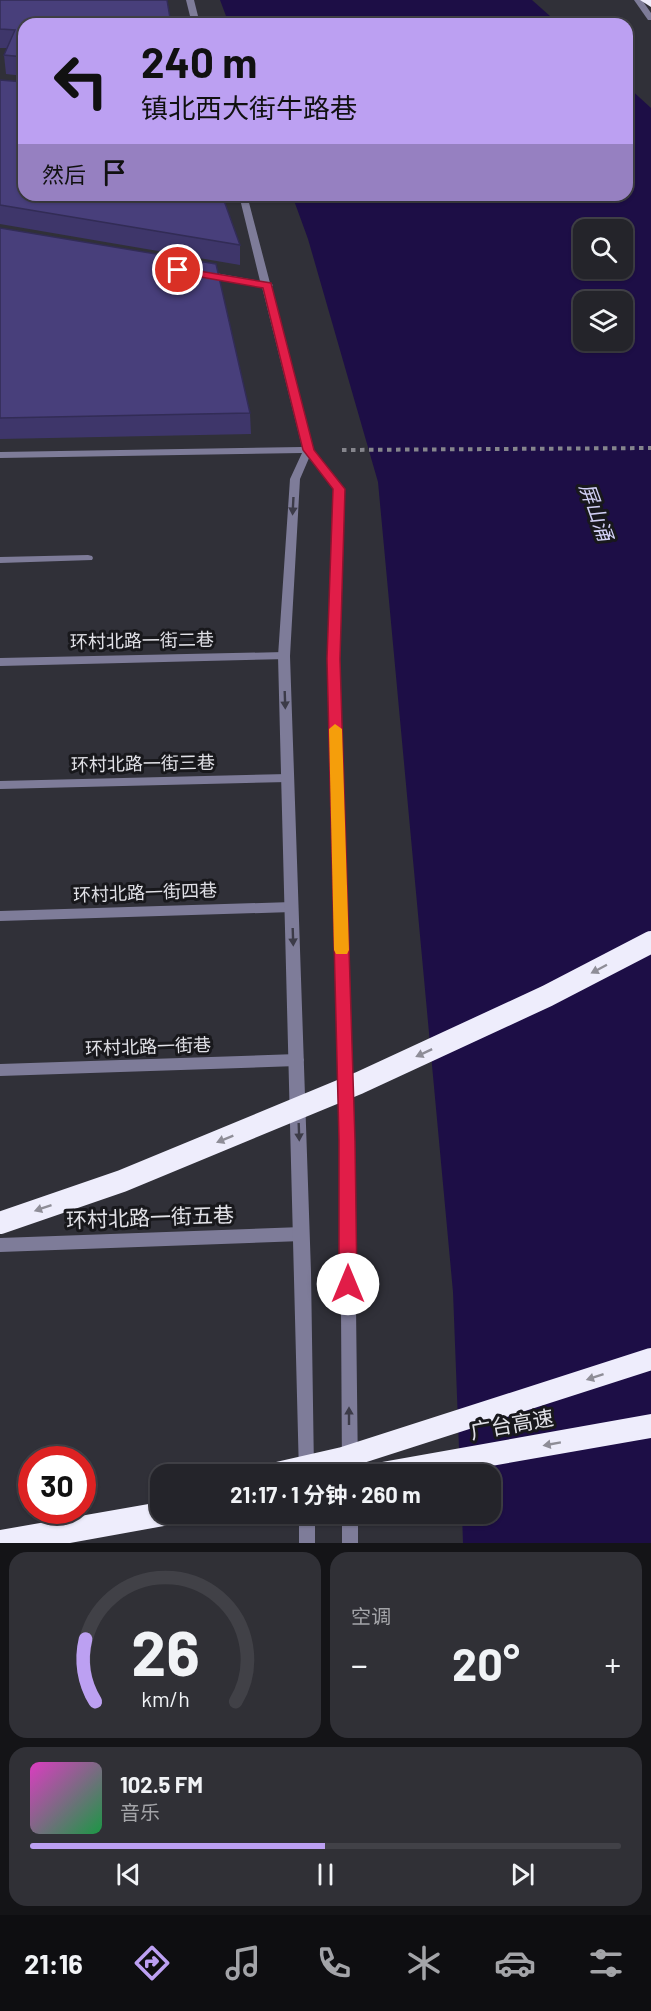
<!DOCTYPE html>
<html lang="zh">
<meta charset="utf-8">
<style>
:root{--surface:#24242a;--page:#303036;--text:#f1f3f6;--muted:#a3a4a8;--line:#414147;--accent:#bca0f2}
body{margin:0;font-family:Barlow,"Noto Sans SC",sans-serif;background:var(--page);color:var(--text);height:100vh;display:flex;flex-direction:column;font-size:22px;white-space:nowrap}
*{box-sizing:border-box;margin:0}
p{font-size:20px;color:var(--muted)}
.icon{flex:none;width:33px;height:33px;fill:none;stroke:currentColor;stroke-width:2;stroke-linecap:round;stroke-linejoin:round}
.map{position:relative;height:1543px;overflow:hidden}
.drawer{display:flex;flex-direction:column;gap:9px;padding:9px;background:#141417;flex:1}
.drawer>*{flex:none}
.guide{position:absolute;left:18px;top:18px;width:615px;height:183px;border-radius:18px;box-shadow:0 2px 4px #0004,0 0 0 2px var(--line);background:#bca0f2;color:#111;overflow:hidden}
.controls{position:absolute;left:573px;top:219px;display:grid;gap:12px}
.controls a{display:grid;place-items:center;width:60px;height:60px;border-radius:12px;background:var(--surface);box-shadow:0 2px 4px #0004,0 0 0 2px var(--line);font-size:30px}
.speed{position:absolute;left:18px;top:1446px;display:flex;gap:12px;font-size:30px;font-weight:700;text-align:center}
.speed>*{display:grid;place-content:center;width:78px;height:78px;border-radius:50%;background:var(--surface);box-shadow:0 2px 4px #0004,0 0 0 2px var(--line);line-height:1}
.speed .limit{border:9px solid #d22;background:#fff;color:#111}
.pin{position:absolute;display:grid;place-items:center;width:51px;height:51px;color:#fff;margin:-26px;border:3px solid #fff;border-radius:50%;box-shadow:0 2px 6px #0007}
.me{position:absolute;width:66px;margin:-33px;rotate:0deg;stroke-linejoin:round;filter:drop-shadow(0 0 4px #0008)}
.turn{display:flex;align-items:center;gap:21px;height:126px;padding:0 24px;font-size:27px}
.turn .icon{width:78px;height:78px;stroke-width:2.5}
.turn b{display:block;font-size:42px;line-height:51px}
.then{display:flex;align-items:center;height:57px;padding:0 24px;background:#0003;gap:12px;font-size:22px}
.big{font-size:45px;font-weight:700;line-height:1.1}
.drawer .widget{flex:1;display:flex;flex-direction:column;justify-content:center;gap:9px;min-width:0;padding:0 21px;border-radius:18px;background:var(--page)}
.drawer .dial{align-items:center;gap:0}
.dial svg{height:156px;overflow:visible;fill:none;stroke:var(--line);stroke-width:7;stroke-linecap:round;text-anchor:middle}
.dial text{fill:var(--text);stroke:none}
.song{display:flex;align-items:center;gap:18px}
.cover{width:72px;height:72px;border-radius:9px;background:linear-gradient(135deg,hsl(310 70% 55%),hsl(140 70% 35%))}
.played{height:6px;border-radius:3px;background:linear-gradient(90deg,var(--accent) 50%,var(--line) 50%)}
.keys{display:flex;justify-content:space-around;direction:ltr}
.heat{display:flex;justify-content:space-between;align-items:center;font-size:33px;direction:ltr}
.drawer .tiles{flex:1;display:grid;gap:9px;grid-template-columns:1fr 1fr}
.widget:last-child{grid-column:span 2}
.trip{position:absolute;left:150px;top:1464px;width:351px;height:60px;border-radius:18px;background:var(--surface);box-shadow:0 2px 4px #0004,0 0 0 2px var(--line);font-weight:700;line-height:60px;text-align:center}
.tabs{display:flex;height:96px;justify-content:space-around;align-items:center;background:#0e0e11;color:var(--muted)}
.tabs .icon{width:42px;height:42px}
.tabs .current{color:var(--accent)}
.tabs b{font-size:27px;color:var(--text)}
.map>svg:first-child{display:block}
.water{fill:#1d0e46;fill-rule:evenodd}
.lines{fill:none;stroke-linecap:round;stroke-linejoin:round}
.path{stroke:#85858c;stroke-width:4;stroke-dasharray:4.5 4.5;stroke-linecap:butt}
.lane{fill:#7e7c99;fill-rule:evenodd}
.street{fill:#7e7c99;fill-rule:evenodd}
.highway{fill:#eeedfc;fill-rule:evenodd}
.highway-bridge{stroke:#eeedfc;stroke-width:22}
.wall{fill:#3e366a}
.building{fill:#483f7b;stroke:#322c56;stroke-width:1.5}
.oneway{fill:#3c3b48}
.oneway2{fill:#8e8d97}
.route{fill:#e11d48;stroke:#92132f;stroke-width:1.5}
.slow{fill:#f59e0b}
.labels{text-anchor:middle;stroke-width:6;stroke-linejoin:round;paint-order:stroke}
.street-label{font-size:18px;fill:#e1e1e7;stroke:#18181c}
.water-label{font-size:20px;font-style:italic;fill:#d2d0f5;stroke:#18181c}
.near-street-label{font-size:21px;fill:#e1e1e7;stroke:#18181c}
</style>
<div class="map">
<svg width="651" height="1543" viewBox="0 0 651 1543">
<rect width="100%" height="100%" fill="#303038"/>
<g class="water">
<polygon points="220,0 532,0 559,24 229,24"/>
<path d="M 627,86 L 651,108 L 651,1543 L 463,1543 L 462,1514 L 490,1514 L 490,1474 L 460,1474 L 453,1292 L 378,482 L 308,239 L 292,195 L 627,195 ZM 584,230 L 622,230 L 622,268 L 584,268 ZM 584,302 L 622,302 L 622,340 L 584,340 Z"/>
</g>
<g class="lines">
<polyline class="path" points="342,450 651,448"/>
<g class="lane">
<polygon points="88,555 92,556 93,558 92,560 0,563 0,557"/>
<polygon points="284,652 290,656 288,659 0,666 0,658"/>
<polygon points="288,774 294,778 288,782 0,789 0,781"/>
<polygon points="292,902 297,904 298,907 297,910 292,912 0,921 0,911"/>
<polygon points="297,1054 302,1056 304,1060 302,1064 297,1066 0,1076 0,1064"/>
<polygon points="302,1227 307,1229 309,1234 307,1239 302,1241 0,1252 0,1238"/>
</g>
<g class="street">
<polygon points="186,0 194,0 200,24 192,24"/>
<polygon points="634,0 642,0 651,13 651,20 648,20"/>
<polygon points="239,195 247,195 270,283 273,285 271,287 313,450 344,489 339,659 354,1141 358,1474 342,1474 340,1141 327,659 334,489 309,458 300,479 290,656 311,1272 314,1471 313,1474 299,1474 278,656 290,479 302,453 0,458 0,452 302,447 262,287 204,277 200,274 204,271 260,281"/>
<rect x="299" y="1514" width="16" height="29"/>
<rect x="342" y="1514" width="16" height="29"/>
</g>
<g class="highway">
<polygon points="640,0 651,0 651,7"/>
<polygon points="651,1414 651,1438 446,1474 370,1474 373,1466 382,1462"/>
<polygon points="160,1502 160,1514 176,1514 173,1523 164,1526 70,1543 0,1543 0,1530"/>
</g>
<g class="highway-bridge">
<polyline points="0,1223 122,1181 359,1083 547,996 651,942"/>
<polyline points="273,1474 343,1458 651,1359"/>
</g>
</g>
<g class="wall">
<polygon points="0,0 24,24 24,76 6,74 4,55 7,48 0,48"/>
<polygon points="0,80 240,245 240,265 0,224"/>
<polygon points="0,228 250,413 251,434 0,439"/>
</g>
<g class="building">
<polygon points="0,0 167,0 171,24 24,24 24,57 4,55 15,30 0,29"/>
<polygon points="0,80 24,82 24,195 222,195 240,245 0,205"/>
<polygon points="0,228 216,264 250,413 0,418"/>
</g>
<defs><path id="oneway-solid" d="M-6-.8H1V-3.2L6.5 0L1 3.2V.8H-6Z" transform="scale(1.5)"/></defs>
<g class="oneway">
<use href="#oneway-solid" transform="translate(293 506) rotate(93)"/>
<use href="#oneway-solid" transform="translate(285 700) rotate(88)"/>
<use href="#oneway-solid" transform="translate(293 937) rotate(88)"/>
<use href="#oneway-solid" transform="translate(299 1132) rotate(88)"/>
<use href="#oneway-solid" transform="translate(349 1416) rotate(-90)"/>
</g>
<g class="oneway2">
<use href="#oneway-solid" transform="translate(599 969) rotate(152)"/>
<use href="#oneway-solid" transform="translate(424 1053) rotate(155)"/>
<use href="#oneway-solid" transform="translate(225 1139) rotate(158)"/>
<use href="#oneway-solid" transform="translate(43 1208) rotate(161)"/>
<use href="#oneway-solid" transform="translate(595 1377) rotate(162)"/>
<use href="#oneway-solid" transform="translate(552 1444) rotate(170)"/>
</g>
<polygon class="route" points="175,267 271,283 314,450 345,489 340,659 355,1141 357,1284 354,1289 348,1292 342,1289 339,1284 339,1141 327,659 333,489 303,450 263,288 178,273 173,270"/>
<polygon class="slow" points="335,724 342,729 349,950 347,954 336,954 334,950 329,729"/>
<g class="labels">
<g class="street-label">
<text transform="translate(142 641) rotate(-1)" y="6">环村北路一街二巷</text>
<text transform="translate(143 764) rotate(-1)" y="6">环村北路一街三巷</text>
<text transform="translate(145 893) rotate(-2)" y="6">环村北路一街四巷</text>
<text transform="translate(148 1047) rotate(-2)" y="6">环村北路一街巷</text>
</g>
<g class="water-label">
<text transform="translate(596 512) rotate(70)" y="7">屏山涌</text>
</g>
<g class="near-street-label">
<text transform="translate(150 1218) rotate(-2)" y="7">环村北路一街五巷</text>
<text transform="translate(512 1425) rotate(-10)" y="7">广台高速</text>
</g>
</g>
</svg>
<div class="controls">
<a><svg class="icon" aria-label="search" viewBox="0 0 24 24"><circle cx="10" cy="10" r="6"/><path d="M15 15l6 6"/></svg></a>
<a><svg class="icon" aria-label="layers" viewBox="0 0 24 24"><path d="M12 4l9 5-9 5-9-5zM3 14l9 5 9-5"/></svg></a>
</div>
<div class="speed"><div class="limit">30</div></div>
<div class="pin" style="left:178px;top:270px;background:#d93025"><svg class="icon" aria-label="arrive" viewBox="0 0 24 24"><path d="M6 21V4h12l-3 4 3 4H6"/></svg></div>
<svg class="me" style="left:348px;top:1284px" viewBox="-20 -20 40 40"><circle r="19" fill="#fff"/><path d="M0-13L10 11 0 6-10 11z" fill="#e11d48"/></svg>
<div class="trip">21:17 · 1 分钟 · 260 m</div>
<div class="guide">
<div class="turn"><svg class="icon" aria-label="left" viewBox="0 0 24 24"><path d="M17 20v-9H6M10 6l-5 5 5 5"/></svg><div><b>240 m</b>镇北西大街牛路巷</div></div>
<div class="then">然后<svg class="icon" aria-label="arrive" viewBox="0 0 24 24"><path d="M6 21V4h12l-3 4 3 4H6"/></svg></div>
</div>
</div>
<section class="drawer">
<div class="tiles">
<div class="widget dial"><svg viewBox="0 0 100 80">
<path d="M14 69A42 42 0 1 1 86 69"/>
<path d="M14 69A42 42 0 0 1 9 37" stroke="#bca0f2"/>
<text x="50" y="56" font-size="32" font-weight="700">26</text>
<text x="50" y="72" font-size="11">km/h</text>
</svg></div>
<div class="widget"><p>空调</p>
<div class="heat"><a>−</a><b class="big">20°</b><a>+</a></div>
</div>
<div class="widget">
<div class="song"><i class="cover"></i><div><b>102.5 FM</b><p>音乐</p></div></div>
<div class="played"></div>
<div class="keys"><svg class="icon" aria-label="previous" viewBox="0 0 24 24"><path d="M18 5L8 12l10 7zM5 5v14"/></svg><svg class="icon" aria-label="pause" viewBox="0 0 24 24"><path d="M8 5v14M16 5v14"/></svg><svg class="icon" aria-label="next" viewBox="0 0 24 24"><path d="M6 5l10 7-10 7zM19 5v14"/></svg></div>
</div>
</div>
</section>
<nav class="tabs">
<b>21:16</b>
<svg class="icon current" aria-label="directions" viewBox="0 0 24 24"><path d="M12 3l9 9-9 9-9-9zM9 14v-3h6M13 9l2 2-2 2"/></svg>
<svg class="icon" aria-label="music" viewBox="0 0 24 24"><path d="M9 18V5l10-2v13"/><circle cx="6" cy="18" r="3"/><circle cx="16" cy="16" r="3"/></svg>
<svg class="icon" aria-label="phone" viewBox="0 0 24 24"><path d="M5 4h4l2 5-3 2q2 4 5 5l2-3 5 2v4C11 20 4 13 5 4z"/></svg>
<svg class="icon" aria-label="climate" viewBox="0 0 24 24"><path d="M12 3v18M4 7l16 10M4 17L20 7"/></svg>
<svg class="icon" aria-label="car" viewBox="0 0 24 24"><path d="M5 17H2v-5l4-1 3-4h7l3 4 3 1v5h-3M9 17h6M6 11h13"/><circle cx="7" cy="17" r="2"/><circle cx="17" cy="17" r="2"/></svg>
<svg class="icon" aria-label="filters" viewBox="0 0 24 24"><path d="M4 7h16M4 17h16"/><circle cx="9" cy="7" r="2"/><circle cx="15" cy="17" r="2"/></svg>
</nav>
